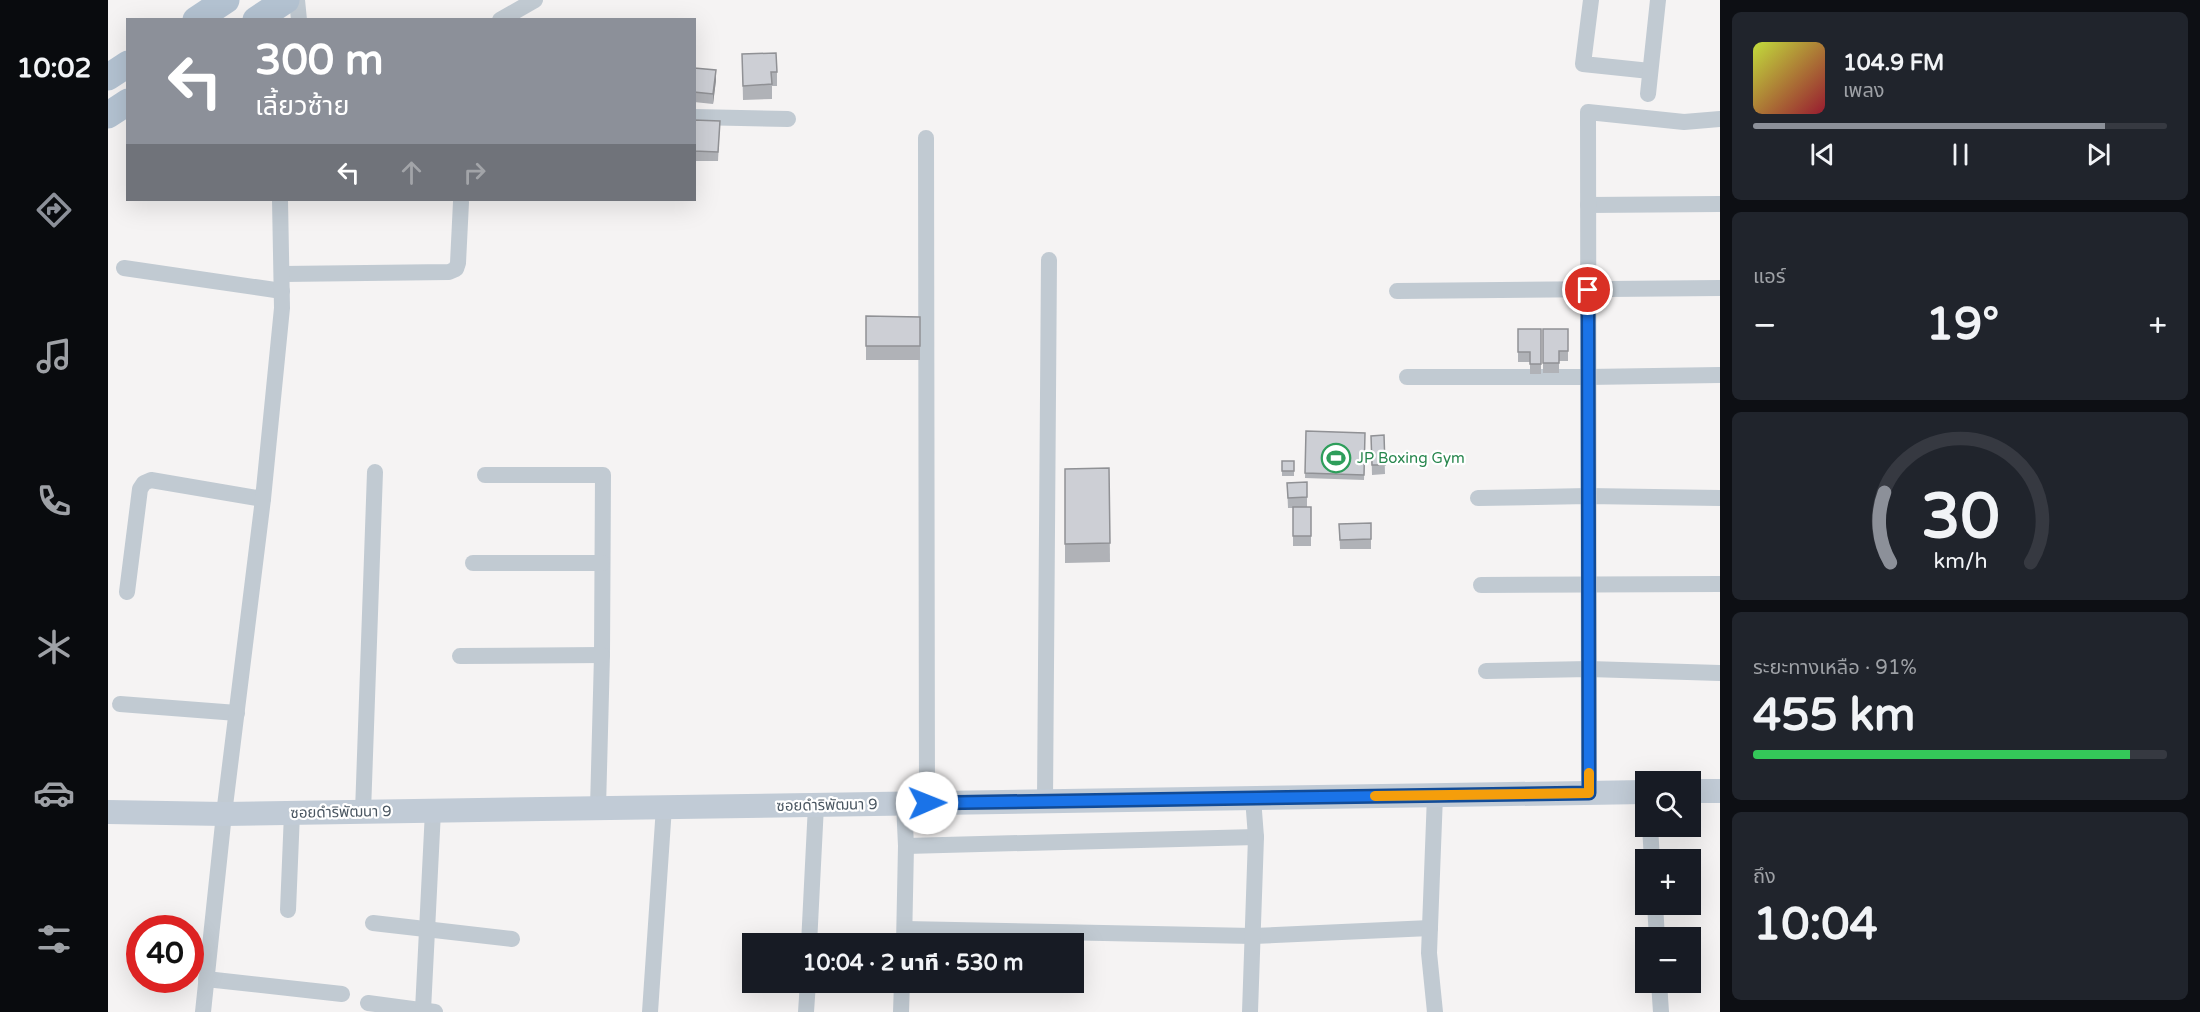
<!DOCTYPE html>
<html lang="th">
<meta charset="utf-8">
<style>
:root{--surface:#171b24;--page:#20242c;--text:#f1f3f6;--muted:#9ea1a6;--line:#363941;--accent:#8c9099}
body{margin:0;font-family:"Varela Round","Noto Sans Thai",sans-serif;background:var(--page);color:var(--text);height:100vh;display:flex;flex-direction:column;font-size:22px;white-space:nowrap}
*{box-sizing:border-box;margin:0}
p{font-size:20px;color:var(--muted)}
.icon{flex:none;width:33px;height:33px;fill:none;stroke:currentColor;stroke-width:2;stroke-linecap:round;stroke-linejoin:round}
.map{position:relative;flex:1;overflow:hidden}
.panel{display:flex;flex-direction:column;gap:12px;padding:12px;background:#0d0f14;width:480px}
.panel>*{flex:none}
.top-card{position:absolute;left:18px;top:18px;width:570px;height:183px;border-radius:0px;box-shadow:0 6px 24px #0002;background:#8c9099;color:#fff;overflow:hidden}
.buttons{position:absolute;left:1527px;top:771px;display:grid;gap:12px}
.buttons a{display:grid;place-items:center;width:66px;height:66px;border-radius:0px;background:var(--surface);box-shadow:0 6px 24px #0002;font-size:30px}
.speed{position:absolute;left:18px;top:915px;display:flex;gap:12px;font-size:30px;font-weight:700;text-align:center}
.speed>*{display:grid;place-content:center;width:78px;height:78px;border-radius:50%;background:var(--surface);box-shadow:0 6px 24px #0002;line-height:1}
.speed .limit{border:9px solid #d22;background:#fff;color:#111}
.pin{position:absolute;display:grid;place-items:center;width:51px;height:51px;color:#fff;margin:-26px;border:3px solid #fff;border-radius:50%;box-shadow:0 2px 6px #0007}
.me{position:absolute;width:66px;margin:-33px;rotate:89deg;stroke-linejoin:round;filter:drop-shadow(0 0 4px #0008)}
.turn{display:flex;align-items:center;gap:21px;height:126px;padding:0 30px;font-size:27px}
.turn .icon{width:78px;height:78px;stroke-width:2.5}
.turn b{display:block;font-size:42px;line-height:51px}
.lanes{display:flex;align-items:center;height:57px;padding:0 30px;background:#0003;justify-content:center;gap:30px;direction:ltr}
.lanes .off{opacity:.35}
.big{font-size:45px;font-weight:800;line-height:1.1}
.panel .widget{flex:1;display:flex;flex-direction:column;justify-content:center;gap:9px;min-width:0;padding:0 21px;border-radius:9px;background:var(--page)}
.panel .dial{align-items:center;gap:0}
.dial svg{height:156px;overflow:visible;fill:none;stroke:var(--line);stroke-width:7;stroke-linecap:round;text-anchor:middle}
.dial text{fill:var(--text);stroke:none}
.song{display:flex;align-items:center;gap:18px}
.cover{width:72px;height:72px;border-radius:9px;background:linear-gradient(135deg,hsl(70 70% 55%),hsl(350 70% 35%))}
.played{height:6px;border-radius:3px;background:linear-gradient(90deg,var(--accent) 85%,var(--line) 85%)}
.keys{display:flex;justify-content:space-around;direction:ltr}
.heat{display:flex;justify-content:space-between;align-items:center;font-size:33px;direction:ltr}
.charge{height:9px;border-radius:4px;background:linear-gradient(90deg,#34c759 91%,var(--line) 0)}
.trip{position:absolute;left:634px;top:933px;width:342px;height:60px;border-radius:0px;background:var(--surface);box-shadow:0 6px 24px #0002;font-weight:800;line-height:60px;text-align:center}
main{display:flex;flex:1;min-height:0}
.dock{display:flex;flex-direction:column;width:108px;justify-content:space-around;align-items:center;background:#090b0e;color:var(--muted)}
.dock .icon{width:42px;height:42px}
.dock .current{color:var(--accent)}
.dock b{font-size:27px;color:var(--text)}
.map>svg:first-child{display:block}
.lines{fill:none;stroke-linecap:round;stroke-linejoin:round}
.street{stroke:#c1cad2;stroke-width:16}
.secondary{stroke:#c1cbd6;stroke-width:24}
.primary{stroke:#b3c2d1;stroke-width:27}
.wall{fill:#b0b2b7}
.shaded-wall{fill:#909195}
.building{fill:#cdcfd5;stroke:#909195;stroke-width:1.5}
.route-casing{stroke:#114b97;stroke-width:15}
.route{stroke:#1a73e8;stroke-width:10}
.slow{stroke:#f59e0b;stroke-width:10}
.labels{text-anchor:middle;stroke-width:4.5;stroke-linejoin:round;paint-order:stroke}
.leisure-label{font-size:15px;fill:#27864d;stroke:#fff;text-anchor:start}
.street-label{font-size:15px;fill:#4a5661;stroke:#fff}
</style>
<main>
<nav class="dock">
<b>10:02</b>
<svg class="icon current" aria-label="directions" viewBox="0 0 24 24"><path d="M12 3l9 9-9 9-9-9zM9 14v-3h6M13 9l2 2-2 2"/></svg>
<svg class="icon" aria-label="music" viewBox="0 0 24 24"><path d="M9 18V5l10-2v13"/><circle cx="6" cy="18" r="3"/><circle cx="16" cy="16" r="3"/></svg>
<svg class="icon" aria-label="phone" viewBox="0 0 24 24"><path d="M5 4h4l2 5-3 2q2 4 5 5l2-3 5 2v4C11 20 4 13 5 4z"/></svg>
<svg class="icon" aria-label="climate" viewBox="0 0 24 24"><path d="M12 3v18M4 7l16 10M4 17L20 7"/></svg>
<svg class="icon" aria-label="car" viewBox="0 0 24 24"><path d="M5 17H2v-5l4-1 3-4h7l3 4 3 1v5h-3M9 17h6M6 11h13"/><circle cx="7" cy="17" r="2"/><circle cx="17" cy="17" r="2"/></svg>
<svg class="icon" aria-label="filters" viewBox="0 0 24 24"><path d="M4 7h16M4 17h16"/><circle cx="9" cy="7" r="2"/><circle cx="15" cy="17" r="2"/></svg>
</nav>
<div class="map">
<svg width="1612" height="1012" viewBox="0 0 1612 1012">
<rect width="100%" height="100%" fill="#f5f3f3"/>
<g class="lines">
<g class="street">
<polyline points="189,0 191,20"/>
<polyline points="1483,0 1475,64 1542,71"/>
<polyline points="392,20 427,0"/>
<polyline points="1540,94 1550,0"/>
<polyline points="586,117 680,119"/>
<polyline points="818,138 819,803"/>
<polyline points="1480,205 1612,204"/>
<polyline points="16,268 174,291"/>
<polyline points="175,274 341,272 348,269 350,263 353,202"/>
<polyline points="1289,291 1612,288"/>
<polyline points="1299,377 1480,377 1612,375"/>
<polyline points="377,475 495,475 494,655 490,808"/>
<polyline points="1370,498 1480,496 1612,498"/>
<polyline points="365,563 494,563"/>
<polyline points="1373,585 1612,584"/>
<polyline points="19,592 32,489 36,483 43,480 155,499"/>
<polyline points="352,656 494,655"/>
<polyline points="1378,671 1481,669 1612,673"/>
<polyline points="12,704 129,713"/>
<polyline points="1481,793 1480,112 1576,122 1612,119"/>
<polyline points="937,801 941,260"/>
<polyline points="255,812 267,472"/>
<polyline points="1542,826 1544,860"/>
<polyline points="798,846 1148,837"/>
<polyline points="1547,904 1549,938"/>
<polyline points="180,910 184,813"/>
<polyline points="265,923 404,939"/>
<polyline points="797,929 1145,936 1322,928"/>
<polyline points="701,944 708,805"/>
<polyline points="796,944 798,846 796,803"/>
<polyline points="98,979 234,994"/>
<polyline points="1551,982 1553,1012"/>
<polyline points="260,1003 327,1012"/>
<polyline points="315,1010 325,811"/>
<polyline points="95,1012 116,814 155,499 174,308 172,200"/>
<polyline points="542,1012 556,807"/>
<polyline points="698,1012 700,982"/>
<polyline points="793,1012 794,982"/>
<polyline points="1142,1012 1148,837 1145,798"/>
<polyline points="1327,1012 1321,953 1327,795"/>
</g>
<g class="secondary">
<polyline points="1582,791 1612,791"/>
<polyline points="0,812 116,814 1538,792"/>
</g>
<g class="primary">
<polyline points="88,20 118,0"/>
<polyline points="148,20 178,0"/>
<polyline points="0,77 20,64"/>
<polyline points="0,115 20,102"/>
</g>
</g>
<g class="wall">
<polygon points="634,54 669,72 669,86 664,86 664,99 635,100"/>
<polygon points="586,68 608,80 605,104 586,102"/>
<polygon points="586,120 612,121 610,161 586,161"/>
<polygon points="758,316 812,317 812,360 758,360"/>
<polygon points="1410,329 1433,329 1433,374 1422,374 1422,362 1410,362"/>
<polygon points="1435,329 1460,329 1460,361 1451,361 1451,373 1435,373"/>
<polygon points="1198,431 1257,433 1256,480 1197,478"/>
<polygon points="1276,435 1277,474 1264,475 1263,436"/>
<rect x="1174" y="461" width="12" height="15"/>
<polygon points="1001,468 1002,562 957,563 957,469"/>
<polygon points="1199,482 1199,507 1203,507 1203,546 1185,546 1185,508 1180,508 1179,483"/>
<polygon points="1263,523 1263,549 1232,549 1231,524"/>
</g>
<polygon class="shaded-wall" points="608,70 608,80 605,104 605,94"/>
<g class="building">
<polygon points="668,53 669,72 663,72 664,84 635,86 634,54"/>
<polygon points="586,68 608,70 605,94 586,92"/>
<polygon points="586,120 612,121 610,152 586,151"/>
<polygon points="758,316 812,317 812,346 758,346"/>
<polygon points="1410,329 1433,329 1433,364 1422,364 1422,352 1410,352"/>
<polygon points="1435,329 1460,329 1460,351 1451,351 1451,363 1435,363"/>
<polygon points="1198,431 1257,433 1256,475 1197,473"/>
<polygon points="1276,435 1277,465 1264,465 1263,436"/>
<rect x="1174" y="461" width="12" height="10"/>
<polygon points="1001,468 1002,543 957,544 957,469"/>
<polygon points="1199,482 1199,497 1180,498 1179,483"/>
<rect x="1185" y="507" width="18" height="29"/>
<polygon points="1263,523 1263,539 1232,540 1231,524"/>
</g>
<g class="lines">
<g class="route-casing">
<polyline id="route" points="819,803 1481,793 1480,290"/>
</g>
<use href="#route" class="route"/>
<polyline class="slow" points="1267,796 1481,793 1481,773"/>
</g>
<defs>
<g id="stadium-ring" transform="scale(1.5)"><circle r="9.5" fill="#fff" stroke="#2e9e5b" stroke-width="1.5"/><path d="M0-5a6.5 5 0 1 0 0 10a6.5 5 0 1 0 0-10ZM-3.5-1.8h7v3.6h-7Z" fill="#2e9e5b"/></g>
</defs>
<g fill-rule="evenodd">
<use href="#stadium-ring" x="1228" y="458"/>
</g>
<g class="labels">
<g class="leisure-label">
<text x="1249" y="463">JP Boxing Gym</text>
</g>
<g class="street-label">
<text transform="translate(719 805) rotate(-1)" y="5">ซอยดำริพัฒนา 9</text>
<text transform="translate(233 812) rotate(-1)" y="5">ซอยดำริพัฒนา 9</text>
</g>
</g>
</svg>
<div class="buttons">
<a><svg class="icon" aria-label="search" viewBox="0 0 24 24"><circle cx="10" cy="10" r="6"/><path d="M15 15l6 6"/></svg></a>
<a>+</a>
<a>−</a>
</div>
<div class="speed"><div class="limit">40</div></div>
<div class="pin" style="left:1480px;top:290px;background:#d93025"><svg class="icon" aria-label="arrive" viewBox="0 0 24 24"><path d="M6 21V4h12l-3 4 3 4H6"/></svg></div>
<svg class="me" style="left:819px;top:803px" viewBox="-20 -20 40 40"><circle r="19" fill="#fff"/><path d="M0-13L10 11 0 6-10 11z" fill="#1a73e8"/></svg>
<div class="trip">10:04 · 2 นาที · 530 m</div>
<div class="top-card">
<div class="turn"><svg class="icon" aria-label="left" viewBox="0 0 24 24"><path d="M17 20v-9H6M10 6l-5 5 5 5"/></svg><div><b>300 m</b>เลี้ยวซ้าย</div></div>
<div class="lanes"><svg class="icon" aria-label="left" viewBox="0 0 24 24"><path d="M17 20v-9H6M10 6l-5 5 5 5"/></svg><svg class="icon off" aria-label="ahead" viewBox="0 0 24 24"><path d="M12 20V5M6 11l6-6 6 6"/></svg><svg class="icon off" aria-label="right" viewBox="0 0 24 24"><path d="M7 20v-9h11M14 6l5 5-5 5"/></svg></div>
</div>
</div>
<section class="panel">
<div class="widget">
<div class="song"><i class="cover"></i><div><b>104.9 FM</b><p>เพลง</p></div></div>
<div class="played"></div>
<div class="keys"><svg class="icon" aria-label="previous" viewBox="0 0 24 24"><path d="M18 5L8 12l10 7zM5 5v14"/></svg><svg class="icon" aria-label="pause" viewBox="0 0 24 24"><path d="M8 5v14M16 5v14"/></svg><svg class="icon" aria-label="next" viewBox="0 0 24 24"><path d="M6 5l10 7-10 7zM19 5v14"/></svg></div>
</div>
<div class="widget"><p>แอร์</p>
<div class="heat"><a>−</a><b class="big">19°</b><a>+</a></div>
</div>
<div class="widget dial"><svg viewBox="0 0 100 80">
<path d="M14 69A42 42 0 1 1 86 69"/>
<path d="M14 69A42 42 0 0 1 11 33" stroke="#8c9099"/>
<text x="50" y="56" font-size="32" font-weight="700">30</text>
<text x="50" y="72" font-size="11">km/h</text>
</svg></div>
<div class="widget"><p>ระยะทางเหลือ · 91%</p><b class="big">455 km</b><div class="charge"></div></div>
<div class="widget"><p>ถึง</p><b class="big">10:04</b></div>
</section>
</main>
